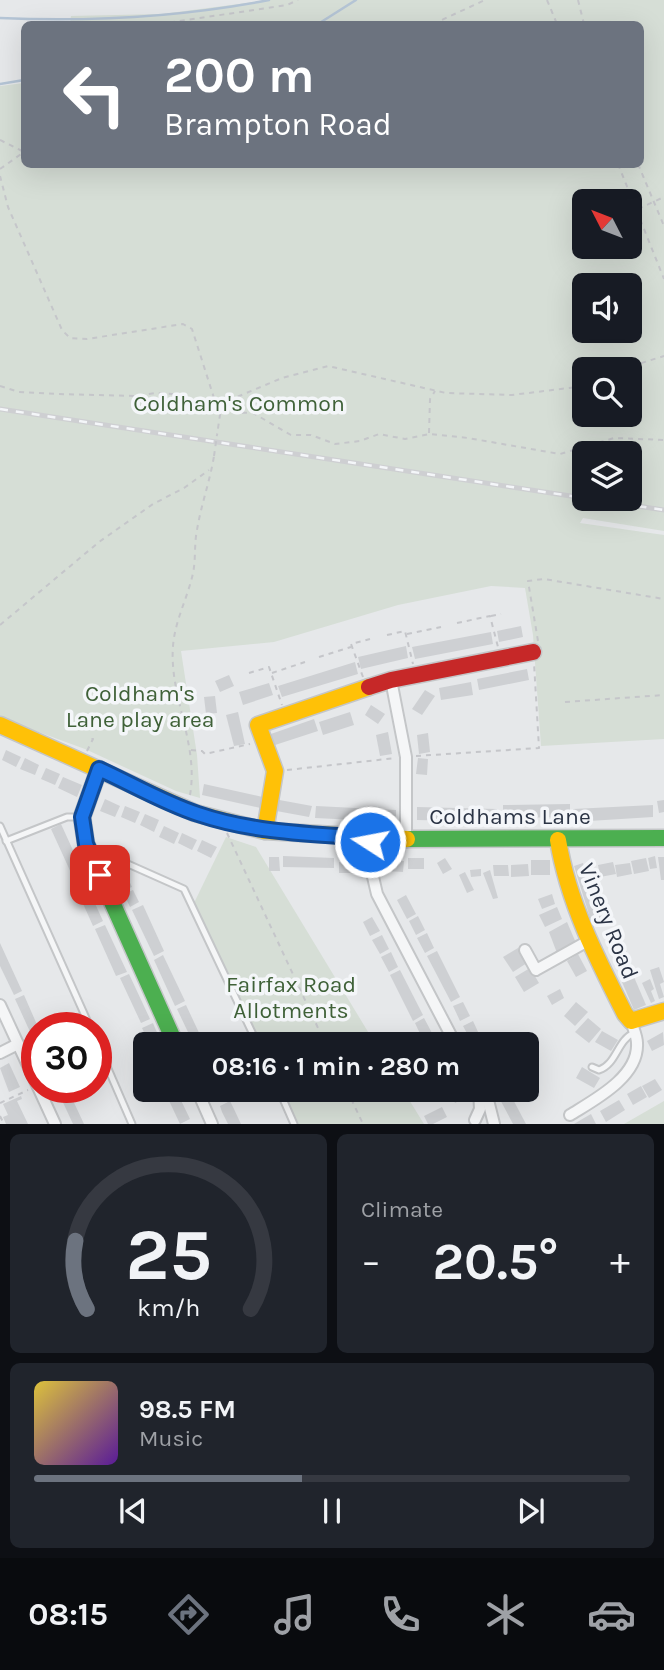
<!DOCTYPE html>
<meta charset="utf-8">
<style>
:root{--surface:#171b24;--page:#20242c;--text:#f1f3f6;--muted:#9ea1a6;--line:#363941;--accent:#6c737f}
body{margin:0;font-family:Karla,sans-serif;background:var(--page);color:var(--text);height:100vh;display:flex;flex-direction:column;font-size:26px;white-space:nowrap}
*{box-sizing:border-box;margin:0}
p{font-size:23px;color:var(--muted)}
.icon{flex:none;width:38px;height:38px;fill:none;stroke:currentColor;stroke-width:2;stroke-linecap:round;stroke-linejoin:round}
.map{position:relative;height:1124px;overflow:hidden}
.side{display:flex;flex-direction:column;gap:10px;padding:10px;background:#0d0f14;flex:1}
.side>*{flex:none}
.top-card{position:absolute;left:21px;top:21px;width:623px;height:147px;border-radius:10px;box-shadow:0 7px 28px #0002;background:#6c737f;color:#fff;overflow:hidden}
.needle{width:46px;rotate:312deg}
.fabs{position:absolute;left:572px;top:189px;display:grid;gap:14px}
.fabs a{display:grid;place-items:center;width:70px;height:70px;border-radius:10px;background:var(--surface);box-shadow:0 7px 28px #0002;font-size:35px}
.speed{position:absolute;left:21px;top:1012px;display:flex;gap:14px;font-size:35px;font-weight:700;text-align:center}
.speed>*{display:grid;place-content:center;width:91px;height:91px;border-radius:50%;background:var(--surface);box-shadow:0 7px 28px #0002;line-height:1}
.speed .limit{border:10px solid #d22;background:#fff;color:#111}
.pin{position:absolute;display:grid;place-items:center;width:60px;height:60px;color:#fff;margin:-30px;border-radius:14px;box-shadow:0 4px 10px #0006}
.me{position:absolute;width:77px;margin:-38px;rotate:281deg;stroke-linejoin:round;filter:drop-shadow(0 0 5px #0008)}
.turn{display:flex;align-items:center;gap:24px;height:147px;padding:0 28px;font-size:32px}
.turn .icon{width:91px;height:91px;stroke-width:2.5}
.turn b{display:block;font-size:49px;line-height:60px}
.big{font-size:52px;font-weight:700;line-height:1.1}
.side .tile{flex:1;display:flex;flex-direction:column;justify-content:center;gap:10px;min-width:0;padding:0 24px;border-radius:10px;background:var(--page)}
.side .dial{align-items:center;gap:0}
.dial svg{height:182px;overflow:visible;fill:none;stroke:var(--line);stroke-width:7;stroke-linecap:round;text-anchor:middle}
.dial text{fill:var(--text);stroke:none}
.song{display:flex;align-items:center;gap:21px}
.cover{width:84px;height:84px;border-radius:10px;background:linear-gradient(135deg,hsl(50 70% 55%),hsl(270 70% 35%))}
.played{height:7px;border-radius:4px;background:linear-gradient(90deg,var(--accent) 45%,var(--line) 45%)}
.keys{display:flex;justify-content:space-around;direction:ltr}
.heat{display:flex;justify-content:space-between;align-items:center;font-size:38px;direction:ltr}
.side .tiles{flex:1;display:grid;gap:10px;grid-template-columns:1fr 1fr}
.tile:last-child{grid-column:span 2}
.trip{position:absolute;left:133px;top:1032px;width:406px;height:70px;border-radius:10px;background:var(--surface);box-shadow:0 7px 28px #0002;font-weight:700;line-height:70px;text-align:center}
.tabs{display:flex;height:112px;justify-content:space-around;align-items:center;background:#090b0e;color:var(--muted)}
.tabs .icon{width:49px;height:49px}
.tabs .active{color:var(--accent)}
.tabs b{font-size:32px;color:var(--text)}
.map>svg:first-child{display:block}
.green{fill:#d6ded6;fill-rule:evenodd}
.lines{fill:none;stroke-linecap:round;stroke-linejoin:round}
.stream{stroke:#b4c4d5;stroke-width:2.5}
.building{fill:#ced0d3}
.lane-casing{stroke:#c4c6c8;stroke-width:9}
.street-casing{stroke:#c4c6c8;stroke-width:14}
.fast-casing{stroke:#c4c6c8;stroke-width:19}
.slow-casing{stroke:#c4c6c8;stroke-width:19}
.jam-casing{stroke:#c4c6c8;stroke-width:19}
.path{stroke:#c5c6ca;stroke-width:2;stroke-dasharray:5 5;stroke-linecap:butt}
.lane{stroke:#f5f6f7;stroke-width:5}
.street{stroke:#f5f6f7;stroke-width:10}
.fast{stroke:#4caf50;stroke-width:16}
.slow{stroke:#ffc107;stroke-width:16}
.jam{stroke:#c62828;stroke-width:16}
.rail-casing{stroke:#cecfd2;stroke-width:5}
.rail{stroke:#f4f6f9;stroke-width:2.5;stroke-dasharray:8;stroke-linecap:butt}
.path-bridge{stroke:#c5c6ca;stroke-width:2;stroke-dasharray:5 5;stroke-linecap:butt}
.route-casing{stroke:#114b97;stroke-width:18}
.route{stroke:#1a73e8;stroke-width:12}
.labels{text-anchor:middle;stroke-width:7;stroke-linejoin:round;paint-order:stroke}
.park-label{font-size:23px;fill:#3f6138;stroke:#f4f6f9}
.street-label{font-size:23px;fill:#2b3445;stroke:#f4f6f9}
</style>
<div class="map">
<svg width="664" height="1124" viewBox="0 0 664 1124">
<rect width="100%" height="100%" fill="#e6e8ea"/>
<g class="green">
<path d="M 270,0 L 664,0 L 664,531 L 583,518 L 580,523 L 664,535 L 664,739 L 541,746 L 533,635 L 525,588 L 491,586 L 398,605 L 274,642 L 181,651 L 197,755 L 200,798 L 176,791 L 85,749 L 0,718 L 0,86 L 24,83 L 24,164 L 640,164 L 640,24 L 70,24 L 71,16 L 162,14 ZM 584,201 L 630,201 L 630,247 L 584,247 ZM 584,285 L 630,285 L 630,331 L 584,331 ZM 584,369 L 630,369 L 630,415 L 584,415 ZM 584,453 L 630,453 L 630,499 L 584,499 Z"/>
<polygon points="226,837 256,847 376,1045 260,1045 194,903"/>
<polygon points="281,1090 403,1090 424,1124 297,1124"/>
<polygon points="664,1101 664,1124 624,1124"/>
</g>
<g class="lines">
<g class="stream">
<path d="M 0,18 C 90,22 180,17 269,0"/>
<polyline points="318,24 356,0"/>
<polyline points="0,84 24,80"/>
</g>
</g>
<g class="building">
<polygon points="521,626 523,637 499,642 497,631"/>
<polygon points="491,632 493,644 415,659 412,647"/>
<polygon points="406,646 408,658 361,669 358,657"/>
<polygon points="355,662 358,674 282,697 278,686"/>
<polygon points="527,669 529,680 479,690 477,679"/>
<polygon points="229,675 234,686 220,692 215,681"/>
<polygon points="471,682 473,695 441,700 439,688"/>
<polygon points="269,683 273,695 243,705 239,692"/>
<polygon points="425,690 435,696 422,715 412,709"/>
<polygon points="215,696 217,713 206,714 204,697"/>
<polygon points="371,705 385,714 378,724 365,715"/>
<polygon points="238,712 245,744 234,746 226,715"/>
<polygon points="350,712 354,725 323,735 319,722"/>
<polygon points="314,719 318,731 272,746 268,735"/>
<polygon points="388,732 392,754 380,756 376,735"/>
<polygon points="428,733 430,752 419,754 417,735"/>
<polygon points="6,750 21,757 16,767 2,760"/>
<polygon points="25,758 39,765 35,775 20,769"/>
<polygon points="418,758 428,759 427,775 416,774"/>
<polygon points="46,768 60,774 55,785 41,779"/>
<polygon points="63,777 82,785 77,797 58,788"/>
<polygon points="204,784 267,798 265,809 202,795"/>
<polygon points="105,799 120,806 115,817 100,811"/>
<polygon points="274,799 312,806 309,817 271,810"/>
<polygon points="664,800 664,812 659,813 657,801"/>
<polygon points="570,804 570,817 503,818 503,805"/>
<polygon points="653,805 653,817 573,822 573,809"/>
<polygon points="125,806 140,812 135,823 121,817"/>
<polygon points="316,806 396,810 396,822 315,818"/>
<polygon points="417,807 497,809 497,822 417,820"/>
<polygon points="145,814 159,820 154,832 140,825"/>
<polygon points="61,824 82,870 72,875 51,829"/>
<polygon points="164,826 179,833 174,844 159,837"/>
<polygon points="182,833 197,840 192,850 178,843"/>
<polygon points="202,840 217,847 211,858 197,851"/>
<polygon points="283,856 334,858 334,868 283,867"/>
<polygon points="655,856 657,868 650,869 648,858"/>
<polygon points="269,857 279,857 280,871 269,871"/>
<polygon points="658,857 664,857 664,880 661,880"/>
<rect x="408" y="858" width="16" height="11"/>
<polygon points="445,858 452,869 443,874 437,863"/>
<polygon points="646,858 649,871 634,874 631,861"/>
<polygon points="387,860 404,861 403,872 386,871"/>
<rect x="531" y="860" width="19" height="15"/>
<rect x="339" y="862" width="16" height="11"/>
<polygon points="613,862 616,874 600,877 598,865"/>
<polygon points="583,863 601,918 591,921 574,866"/>
<polygon points="630,863 632,874 617,877 615,865"/>
<polygon points="528,864 529,876 511,877 511,865"/>
<polygon points="493,865 508,865 509,876 494,876"/>
<polygon points="481,869 481,876 471,877 470,870"/>
<polygon points="490,870 498,898 493,899 483,873"/>
<polygon points="465,872 474,890 467,893 459,875"/>
<polygon points="126,874 132,887 121,891 116,879"/>
<polygon points="82,875 103,921 93,926 72,879"/>
<polygon points="133,890 139,902 130,907 124,894"/>
<polygon points="552,894 555,904 542,909 538,899"/>
<polygon points="406,895 416,914 407,919 397,900"/>
<polygon points="143,905 164,951 154,956 132,910"/>
<polygon points="557,907 562,919 545,927 539,915"/>
<polygon points="418,916 425,930 416,935 409,921"/>
<polygon points="372,917 380,931 370,936 363,922"/>
<polygon points="567,922 576,943 557,953 549,932"/>
<polygon points="105,925 127,972 116,976 95,929"/>
<polygon points="427,933 434,948 425,953 417,938"/>
<polygon points="382,935 389,949 380,954 372,940"/>
<polygon points="0,943 22,991 14,995 0,966"/>
<polygon points="623,943 629,958 619,962 613,947"/>
<polygon points="518,948 527,963 513,972 503,957"/>
<polygon points="437,951 460,997 451,1002 427,956"/>
<polygon points="391,952 398,967 389,972 381,957"/>
<polygon points="578,954 587,971 576,977 567,961"/>
<polygon points="163,955 185,1001 175,1006 154,960"/>
<polygon points="659,967 664,982 660,984 664,997 659,999 650,970"/>
<polygon points="530,968 539,983 524,992 515,977"/>
<polygon points="400,970 423,1015 413,1021 390,975"/>
<polygon points="129,974 150,1019 141,1023 120,978"/>
<polygon points="634,977 646,1005 634,1010 622,982"/>
<polygon points="650,979 654,989 651,991 655,1001 651,1003 642,983"/>
<polygon points="560,989 564,998 552,1005 547,996"/>
<polygon points="24,995 38,1027 37,1047 15,999"/>
<polygon points="463,1002 470,1016 460,1021 453,1006"/>
<polygon points="576,1002 588,1012 575,1026 564,1016"/>
<polygon points="186,1005 201,1037 205,1045 194,1045 187,1030 177,1009"/>
<polygon points="424,1018 432,1033 422,1038 415,1023"/>
<polygon points="588,1018 601,1029 589,1043 575,1032"/>
<polygon points="473,1021 479,1034 470,1039 463,1026"/>
<polygon points="153,1023 155,1028 163,1045 150,1045 142,1028"/>
<polygon points="602,1031 618,1040 611,1051 595,1042"/>
<polygon points="663,1032 664,1045 652,1051 647,1041"/>
<polygon points="433,1035 438,1045 427,1045 425,1040"/>
<polygon points="9,1063 20,1087 9,1092 0,1068"/>
<polygon points="582,1067 600,1078 594,1088 576,1078"/>
<polygon points="655,1079 662,1090 649,1098 642,1086"/>
<polygon points="641,1086 647,1097 633,1105 627,1094"/>
<polygon points="56,1087 67,1087 69,1090 60,1095"/>
<polygon points="164,1090 176,1090 190,1119 180,1124"/>
<polygon points="214,1090 225,1090 228,1097 219,1101"/>
<polygon points="449,1090 462,1090 465,1098 455,1103"/>
<polygon points="495,1090 508,1090 526,1124 513,1124"/>
<polygon points="69,1092 77,1109 84,1124 73,1124 60,1096"/>
<polygon points="21,1096 22,1099 17,1101 28,1124 6,1124 3,1117 8,1115 3,1104"/>
<polygon points="619,1100 625,1110 606,1122 600,1111"/>
<polygon points="230,1101 233,1107 241,1124 228,1124 222,1112 220,1106"/>
<polygon points="442,1107 447,1117 433,1124 428,1124 424,1116"/>
<polygon points="591,1114 596,1124 574,1124 584,1118"/>
</g>
<g class="lines">
<g class="lane-casing">
<g id="lane">
<polyline points="0,826 90,1027"/>
<polyline points="6,841 67,817 79,817"/>
<polyline points="91,853 101,852 184,889 258,1045"/>
<polyline points="96,1041 132,1124"/>
<path d="M 592,1067 L 599,1070 C 617,1064 617,1040 634,1033"/>
<polyline points="279,1090 294,1124"/>
</g>
</g>
<g class="street-casing">
<g id="street">
<polyline points="391,680 406,757 406,839"/>
<polyline points="370,838 370,864 377,894 456,1045"/>
<polyline points="525,950 536,970 588,941"/>
<polyline points="0,1005 37,1085"/>
<polyline points="0,1053 18,1044"/>
<polyline points="38,1087 55,1124"/>
<polyline points="197,1090 212,1124"/>
<polyline points="480,1090 489,1104 494,1124"/>
<path d="M 570,1115 C 594,1100 639,1077 637,1043 C 637,1036 633,1028 631,1021"/>
<polyline points="475,1120 480,1109 479,1090"/>
</g>
</g>
<g class="fast-casing">
<g id="fast">
<polyline points="99,769 82,817 86,844 176,1045"/>
<polyline points="407,839 664,838"/>
</g>
</g>
<g class="slow-casing">
<g id="slow">
<polyline points="0,725 195,813 265,831 407,839"/>
<polyline points="265,831 275,771 258,725 369,687"/>
<path d="M 558,840 C 568,902 597,959 625,1014 L 631,1021 L 664,1011"/>
</g>
</g>
<g class="jam-casing">
<polyline id="jam" points="369,687 391,680 533,652"/>
</g>
<g class="path">
<polyline points="547,0 557,24"/>
<polyline points="578,0 584,24"/>
<polyline points="160,24 287,5 298,0"/>
<polyline points="433,24 485,0"/>
<polyline points="0,140 22,151"/>
<polyline points="618,164 664,279"/>
<polyline points="638,164 664,226"/>
<polyline points="0,169 24,152"/>
<polyline points="0,176 8,207 62,330 70,338 87,339 183,324 192,329 214,398 225,402 282,378 328,366 446,393 512,395 577,387 584,385"/>
<polyline points="638,209 664,197"/>
<polyline points="622,369 664,356"/>
<polyline points="0,386 19,392 59,394 135,396 156,393 172,394 221,408 217,435"/>
<polyline points="222,412 253,413 291,435 311,435 335,444 360,441 379,434 405,439 429,434 468,438 560,454 614,438 664,440"/>
<polyline points="429,433 430,399 435,391"/>
<polyline points="491,616 501,614"/>
<polyline points="457,623 490,616 498,647"/>
<polyline points="0,625 99,542 153,504 184,488 209,470"/>
<polyline points="407,634 441,627"/>
<polyline points="387,635 405,631 413,664"/>
<polyline points="538,641 528,581 544,579 664,599"/>
<polyline points="319,657 351,647"/>
<polyline points="249,673 269,667 282,705"/>
<polyline points="272,673 305,662"/>
<polyline points="363,677 351,644 370,639"/>
<polyline points="565,702 664,695"/>
<polyline points="191,750 202,751 205,754 250,744"/>
<polyline points="87,751 93,739 88,739"/>
<polyline points="416,756 539,748 534,663"/>
<polyline points="287,770 396,758"/>
<path d="M 190,795 C 199,744 169,696 173,646 C 175,620 188,597 193,573 C 196,559 194,544 197,530 C 201,505 210,481 214,456"/>
<polyline points="227,833 326,1045"/>
<polyline points="347,1090 363,1124"/>
<polyline points="0,1103 28,1090"/>
<polyline points="0,1116 4,1124"/>
</g>
<use href="#lane" class="lane"/>
<use href="#street" class="street"/>
<use href="#fast" class="fast"/>
<use href="#slow" class="slow"/>
<use href="#jam" class="jam"/>
<g class="rail-casing">
<g id="rail">
<polyline points="0,409 584,498"/>
<polyline points="591,499 664,510"/>
</g>
</g>
<use href="#rail" class="rail"/>
<polyline class="path-bridge" points="214,456 217,435"/>
</g>
<g class="lines">
<g class="route-casing">
<path id="route" d="M 100,875 L 86,844 L 82,817 L 99,769 C 132,784 164,803 198,814 C 254,833 312,834 370,838 L 370,842"/>
</g>
<use href="#route" class="route"/>
</g>
<g class="labels">
<g class="park-label">
<text x="239" y="411">Coldham's Common</text>
<text x="140" y="701">Coldham's<tspan x="140" dy="26">Lane play area</tspan></text>
<text x="291" y="992">Fairfax Road<tspan x="291" dy="26">Allotments</tspan></text>
</g>
<g class="street-label">
<text x="510" y="824">Coldhams Lane</text>
<text transform="translate(609 921) rotate(68)" y="8">Vinery Road</text>
</g>
</g>
</svg>
<div class="fabs">
<a><svg class="needle" viewBox="-14 -14 28 28"><path d="M0-13l5 13h-10z" fill="#e53935"/><path d="M0 13l5-13h-10z" fill="#9ea1a6"/></svg></a>
<a><svg class="icon" aria-label="sound" viewBox="0 0 24 24"><path d="M4 9h4l5-4v14l-5-4H4zM17 9q2 3 0 6"/></svg></a>
<a><svg class="icon" aria-label="search" viewBox="0 0 24 24"><circle cx="10" cy="10" r="6"/><path d="M15 15l6 6"/></svg></a>
<a><svg class="icon" aria-label="layers" viewBox="0 0 24 24"><path d="M12 4l9 5-9 5-9-5zM3 14l9 5 9-5"/></svg></a>
</div>
<div class="speed"><div class="limit">30</div></div>
<div class="pin" style="left:100px;top:875px;background:#d93025"><svg class="icon" aria-label="arrive" viewBox="0 0 24 24"><path d="M6 21V4h12l-3 4 3 4H6"/></svg></div>
<svg class="me" style="left:370px;top:842px" viewBox="-20 -20 40 40"><circle r="17" fill="#1a73e8" stroke="#fff" stroke-width="3"/><path d="M0-11L8 9 0 5-8 9z" fill="#fff"/></svg>
<div class="trip">08:16 · 1 min · 280 m</div>
<div class="top-card">
<div class="turn"><svg class="icon" aria-label="left" viewBox="0 0 24 24"><path d="M17 20v-9H6M10 6l-5 5 5 5"/></svg><div><b>200 m</b>Brampton Road</div></div>
</div>
</div>
<section class="side">
<div class="tiles">
<div class="tile dial"><svg viewBox="0 0 100 80">
<path d="M14 69A42 42 0 1 1 86 69"/>
<path d="M14 69A42 42 0 0 1 9 39" stroke="#6c737f"/>
<text x="50" y="56" font-size="32" font-weight="700">25</text>
<text x="50" y="72" font-size="11">km/h</text>
</svg></div>
<div class="tile"><p>Climate</p>
<div class="heat"><a>−</a><b class="big">20.5°</b><a>+</a></div>
</div>
<div class="tile">
<div class="song"><i class="cover"></i><div><b>98.5 FM</b><p>Music</p></div></div>
<div class="played"></div>
<div class="keys"><svg class="icon" aria-label="previous" viewBox="0 0 24 24"><path d="M18 5L8 12l10 7zM5 5v14"/></svg><svg class="icon" aria-label="pause" viewBox="0 0 24 24"><path d="M8 5v14M16 5v14"/></svg><svg class="icon" aria-label="next" viewBox="0 0 24 24"><path d="M6 5l10 7-10 7zM19 5v14"/></svg></div>
</div>
</div>
</section>
<nav class="tabs">
<b>08:15</b>
<svg class="icon active" aria-label="directions" viewBox="0 0 24 24"><path d="M12 3l9 9-9 9-9-9zM9 14v-3h6M13 9l2 2-2 2"/></svg>
<svg class="icon" aria-label="music" viewBox="0 0 24 24"><path d="M9 18V5l10-2v13"/><circle cx="6" cy="18" r="3"/><circle cx="16" cy="16" r="3"/></svg>
<svg class="icon" aria-label="phone" viewBox="0 0 24 24"><path d="M5 4h4l2 5-3 2q2 4 5 5l2-3 5 2v4C11 20 4 13 5 4z"/></svg>
<svg class="icon" aria-label="climate" viewBox="0 0 24 24"><path d="M12 3v18M4 7l16 10M4 17L20 7"/></svg>
<svg class="icon" aria-label="car" viewBox="0 0 24 24"><path d="M5 17H2v-5l4-1 3-4h7l3 4 3 1v5h-3M9 17h6M6 11h13"/><circle cx="7" cy="17" r="2"/><circle cx="17" cy="17" r="2"/></svg>
</nav>
